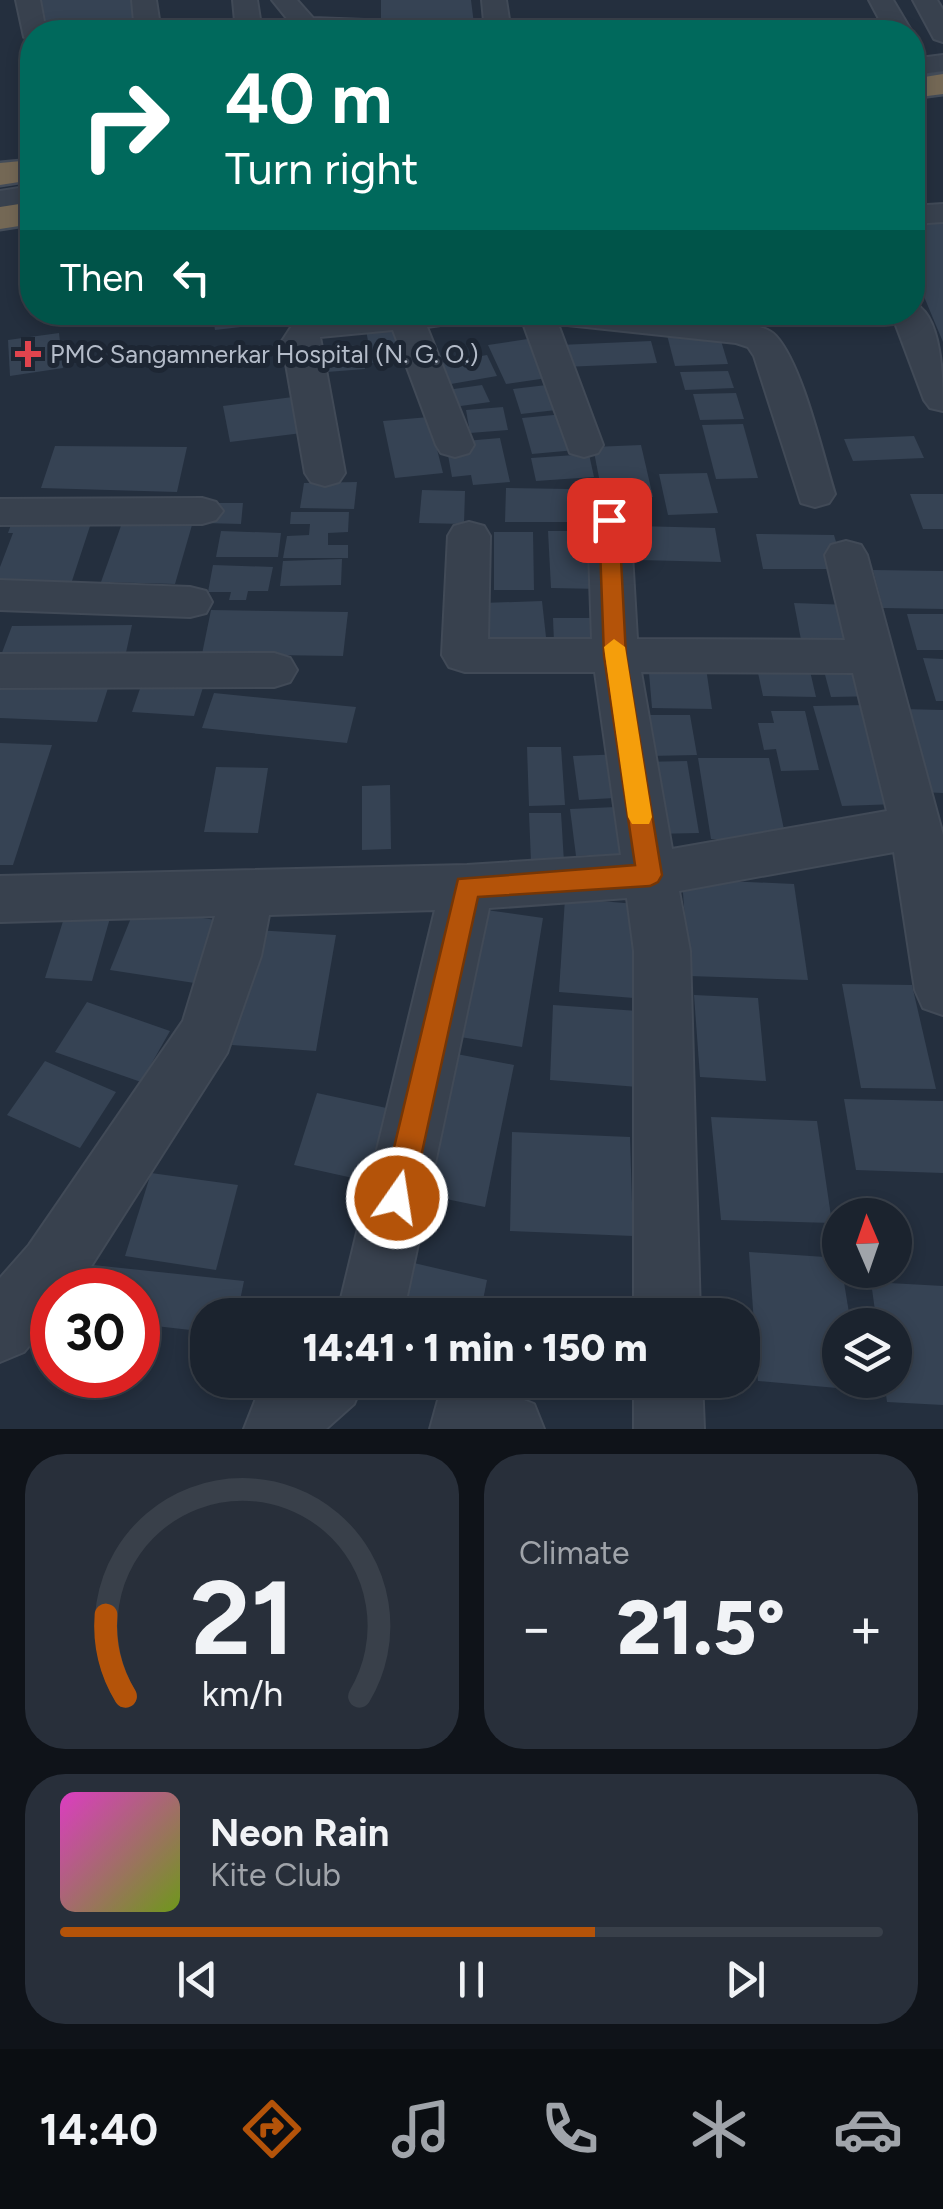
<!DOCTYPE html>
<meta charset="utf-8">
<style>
:root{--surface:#1b232e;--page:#282f3a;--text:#f1f3f6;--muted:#a0a4aa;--line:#39404a;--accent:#b45309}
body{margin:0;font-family:Figtree,sans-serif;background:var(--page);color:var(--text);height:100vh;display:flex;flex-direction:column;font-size:38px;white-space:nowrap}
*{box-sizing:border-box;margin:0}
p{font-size:32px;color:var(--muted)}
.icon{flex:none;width:55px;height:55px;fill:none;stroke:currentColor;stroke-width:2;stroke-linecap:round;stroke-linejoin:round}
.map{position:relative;height:1429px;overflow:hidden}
.side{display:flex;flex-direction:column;gap:25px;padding:25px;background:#0f1319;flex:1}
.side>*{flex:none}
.banner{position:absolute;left:20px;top:20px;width:905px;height:305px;border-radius:40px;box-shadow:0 5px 15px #0003,0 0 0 2px var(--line);background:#00695c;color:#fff;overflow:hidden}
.needle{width:65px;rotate:358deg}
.controls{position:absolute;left:822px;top:1198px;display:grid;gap:20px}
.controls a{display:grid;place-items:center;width:90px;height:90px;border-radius:50%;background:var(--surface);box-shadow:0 5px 15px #0003,0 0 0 2px var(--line);font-size:50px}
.speed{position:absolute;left:30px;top:1268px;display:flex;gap:20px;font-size:50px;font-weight:700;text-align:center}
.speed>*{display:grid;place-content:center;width:130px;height:130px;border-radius:50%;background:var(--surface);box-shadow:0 5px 15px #0003,0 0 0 2px var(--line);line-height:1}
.speed .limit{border:15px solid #d22;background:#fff;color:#111}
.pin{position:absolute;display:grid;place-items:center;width:85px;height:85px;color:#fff;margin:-42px;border-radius:20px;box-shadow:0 5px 15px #0006}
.me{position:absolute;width:110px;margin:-55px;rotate:13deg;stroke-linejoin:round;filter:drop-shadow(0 0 8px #0008)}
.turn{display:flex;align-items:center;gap:35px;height:210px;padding:0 40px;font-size:45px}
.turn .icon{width:130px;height:130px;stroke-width:2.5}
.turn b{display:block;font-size:70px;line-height:85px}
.then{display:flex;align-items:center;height:95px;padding:0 40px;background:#0003;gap:20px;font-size:38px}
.big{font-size:75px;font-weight:800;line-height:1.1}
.side .card{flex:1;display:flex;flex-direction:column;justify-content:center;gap:15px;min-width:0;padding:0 35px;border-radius:40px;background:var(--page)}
.side .dial{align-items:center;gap:0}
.dial svg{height:260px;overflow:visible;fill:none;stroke:var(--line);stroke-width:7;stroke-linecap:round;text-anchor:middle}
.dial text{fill:var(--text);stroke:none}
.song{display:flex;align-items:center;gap:30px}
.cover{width:120px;height:120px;border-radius:15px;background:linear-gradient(135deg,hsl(310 70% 55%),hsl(80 70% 35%))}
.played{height:10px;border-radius:5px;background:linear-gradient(90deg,var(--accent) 65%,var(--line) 65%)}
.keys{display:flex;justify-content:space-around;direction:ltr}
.heat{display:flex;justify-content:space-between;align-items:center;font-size:55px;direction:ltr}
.side .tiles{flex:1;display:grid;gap:25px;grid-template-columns:1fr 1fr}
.card:last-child{grid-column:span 2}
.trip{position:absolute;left:190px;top:1298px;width:570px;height:100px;border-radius:40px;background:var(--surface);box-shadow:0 5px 15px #0003,0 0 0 2px var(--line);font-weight:800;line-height:100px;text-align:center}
.dock{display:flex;height:160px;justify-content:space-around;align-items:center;background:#0b0e12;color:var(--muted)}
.dock .icon{width:70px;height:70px}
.dock .current{color:var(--accent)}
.dock b{font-size:45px;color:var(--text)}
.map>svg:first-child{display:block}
.building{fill:#364354}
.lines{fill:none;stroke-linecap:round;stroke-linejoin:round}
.minor-casing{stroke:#414a57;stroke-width:4}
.highway-casing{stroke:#434c59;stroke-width:5}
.minor{fill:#38414e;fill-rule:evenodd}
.highway{fill:#746855;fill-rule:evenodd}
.route{fill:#b45309;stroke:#753606;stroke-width:2.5}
.slow{fill:#f59e0b}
.health-dot{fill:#e0444e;stroke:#1d2633;stroke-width:4}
.labels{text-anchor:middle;stroke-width:10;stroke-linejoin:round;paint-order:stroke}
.far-poi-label{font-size:25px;fill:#b4bcc9;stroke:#1d2633;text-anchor:start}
</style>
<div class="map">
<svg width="943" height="1429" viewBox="0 0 943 1429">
<rect width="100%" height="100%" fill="#242f3e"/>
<g class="building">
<polygon points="34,0 134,0 140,31 36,32"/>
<polygon points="381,0 471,0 475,32 381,32"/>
<polygon points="912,219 943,219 943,342 912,268"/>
<polygon points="212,312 318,312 319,318 215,330"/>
<polygon points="403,328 410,359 372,363 366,330"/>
<polygon points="59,333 63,368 10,376 8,340"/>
<polygon points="719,334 728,364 675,366 667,335"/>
<polygon points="534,338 554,377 506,384 488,345"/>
<polygon points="651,341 657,363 564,367 559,345"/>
<polygon points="361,345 365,369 314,373 311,349"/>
<polygon points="487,355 497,376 451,384 441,363"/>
<polygon points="728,371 734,388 685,390 680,372"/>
<polygon points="555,384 565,409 521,414 513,389"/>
<polygon points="482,385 490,402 446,408 440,391"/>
<polygon points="736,393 744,419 700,420 693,394"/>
<polygon points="293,397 302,433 230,442 223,406"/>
<polygon points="503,407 508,430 470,433 466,410"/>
<polygon points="564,414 576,450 532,454 522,418"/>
<polygon points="429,417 443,473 395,478 383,421"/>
<polygon points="743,424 758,478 716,479 702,425"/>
<polygon points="914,436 924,458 853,461 844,439"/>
<polygon points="500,438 510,482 473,485 471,475 452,477 448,455 467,454 465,441"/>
<polygon points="641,445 653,497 603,498 593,447"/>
<polygon points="55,446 187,447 177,492 41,488"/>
<polygon points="589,454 594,477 536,481 531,458"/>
<polygon points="707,473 718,513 668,515 659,474"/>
<polygon points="357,482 354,509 300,508 304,483"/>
<polygon points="506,488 569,489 570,522 505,522"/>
<polygon points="422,490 465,491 464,524 419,523"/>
<polygon points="910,494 943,494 943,529 923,529"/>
<polygon points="208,503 243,503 241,524 204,523"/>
<polygon points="291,512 349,512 348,532 328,533 328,545 348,545 348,558 283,558 287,536 309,535 310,524 290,524"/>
<polygon points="13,519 92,520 70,587 0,586 0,567 13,533 8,533"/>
<polygon points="122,523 192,525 175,584 101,582"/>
<polygon points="636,526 715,528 721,562 638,560"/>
<polygon points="221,531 281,533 278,557 216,557"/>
<polygon points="548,531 595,531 600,589 551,588"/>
<polygon points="494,532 533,532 534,590 494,590"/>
<polygon points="756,534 834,535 844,569 763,569"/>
<polygon points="342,559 341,585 280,586 283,561"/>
<polygon points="213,565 273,567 268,591 248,591 246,600 229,600 231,592 208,592"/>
<polygon points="873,570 943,571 943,609 883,608"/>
<polygon points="542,601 546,637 484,640 482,603"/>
<polygon points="794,603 851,605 862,647 802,645"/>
<polygon points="211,610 348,612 343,656 202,654"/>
<polygon points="907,614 943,614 943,650 917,650"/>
<polygon points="553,618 596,618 598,643 554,643"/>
<polygon points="132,625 125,657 0,658 12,626"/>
<polygon points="807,658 816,697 763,696 755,659"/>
<polygon points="923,658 943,659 943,701 936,701"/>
<polygon points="870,659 882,696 831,697 821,660"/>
<polygon points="648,661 705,661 712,709 652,708"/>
<polygon points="144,677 205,681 194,716 132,712"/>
<polygon points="0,681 109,685 97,722 0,718"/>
<polygon points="214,693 356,707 347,743 202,728"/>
<polygon points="865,705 897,804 842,806 813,706"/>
<polygon points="902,709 943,710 943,793 920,792"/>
<polygon points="771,711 805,711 819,770 781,771 776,749 764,750 758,723 774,723"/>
<polygon points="641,715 690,715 697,755 649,756"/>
<polygon points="0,743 52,745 13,865 0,865"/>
<polygon points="527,747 561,747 565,805 529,806"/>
<polygon points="624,754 632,797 579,800 573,756"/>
<polygon points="698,758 769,758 786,839 711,839"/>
<polygon points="687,761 699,833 652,834 641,762"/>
<polygon points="216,767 268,768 258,833 204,832"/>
<polygon points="390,785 391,849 362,850 362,786"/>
<polygon points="616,807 624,854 576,856 570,809"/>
<polygon points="529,813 561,813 564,862 531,862"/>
<polygon points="682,879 794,884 808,980 689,976"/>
<polygon points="565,898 636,904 634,998 559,992"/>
<polygon points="135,908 223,921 201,984 110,970"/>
<polygon points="479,909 543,918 522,1047 454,1036"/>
<polygon points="65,915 110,918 92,981 45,978"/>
<polygon points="256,930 336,935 316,1051 232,1045"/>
<polygon points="842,984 912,985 936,1089 861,1088"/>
<polygon points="694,995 758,998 766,1081 700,1077"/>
<polygon points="87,1002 170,1031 141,1082 55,1052"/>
<polygon points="553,1005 638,1011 638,1087 550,1080"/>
<polygon points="441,1051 514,1065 485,1207 407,1191"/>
<polygon points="45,1061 116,1092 80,1148 7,1115"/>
<polygon points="317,1093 391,1109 371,1182 294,1165"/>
<polygon points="844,1099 943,1101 943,1173 856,1170"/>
<polygon points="711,1117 817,1121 832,1223 721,1220"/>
<polygon points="512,1132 630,1137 633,1236 510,1231"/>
<polygon points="151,1173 238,1185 216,1270 125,1256"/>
<polygon points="749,1252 840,1258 851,1325 840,1325 840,1380 857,1380 859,1390 758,1381"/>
<polygon points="401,1260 487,1280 480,1315 388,1315"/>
<polygon points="74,1263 244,1281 237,1315 208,1315 208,1332 138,1324 138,1290 66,1290"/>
<polygon points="871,1282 943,1286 943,1405 887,1402 884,1380 895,1380 895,1325 877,1325"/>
<polygon points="419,1380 466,1380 464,1392"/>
</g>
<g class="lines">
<g class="minor-casing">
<g id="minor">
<polygon points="16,0 40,0 46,32 32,32 32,40 24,37"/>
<polygon points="132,0 156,0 161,32 135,32"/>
<polygon points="233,0 257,0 262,32 236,32"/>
<polygon points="272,0 297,0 313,18 365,20 373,32 297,31"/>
<polygon points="482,0 506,0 511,32 485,32"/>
<polygon points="869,0 893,0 912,32 886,32"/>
<polygon points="913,0 937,0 943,10 943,42 934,39"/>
<polygon points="943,55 943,71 912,75 912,59"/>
<polygon points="32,186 32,204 0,209 0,191"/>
<polygon points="943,204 943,222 912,224 912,206"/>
<path d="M 912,303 C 943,312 943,384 943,411 L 930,408 L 924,400 L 891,312 L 912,312 Z"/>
<polygon points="358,312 486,312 481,319 427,327 474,445 469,453 455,457 441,453 436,445 393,330 320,337 345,473 339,482 325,486 311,482 305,473 282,341 295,321"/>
<path d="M 519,312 C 564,312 750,307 776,336 C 803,366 822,453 835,494 L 829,503 L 815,507 L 801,503 L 754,356 L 748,347 L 736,343 L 558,324 L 603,445 L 598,453 L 584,457 L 570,453 Z"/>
<polygon points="202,498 216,502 223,511 216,520 202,524 0,525 0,499"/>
<path d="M 609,506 L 624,510 L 630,520 L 637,639 L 845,640 L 825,555 L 831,545 L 846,541 L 861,545 L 867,555 L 943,835 L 943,1015 L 923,1008 L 915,990 L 894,852 L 679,891 L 690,951 L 700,1315 L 634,1315 L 634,951 L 627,898 L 489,908 L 403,1315 L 337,1315 L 435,910 L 269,915 L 261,956 L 227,1053 L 76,1290 L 52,1290 L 52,1318 L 24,1352 L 0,1362 L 0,1278 L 29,1245 L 183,1021 L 215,916 L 0,922 L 0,876 L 467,865 L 621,855 L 595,672 L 465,672 L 449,667 L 442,655 L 448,536 L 454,526 L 469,522 L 484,526 L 490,536 L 488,639 L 592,639 L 588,520 L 594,510 ZM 641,672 L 853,673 L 887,811 L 672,849 Z"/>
<polygon points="0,580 190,587 206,591 212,602 206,613 190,617 0,610"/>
<polygon points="274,653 290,658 297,670 290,682 274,687 0,688 0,654"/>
<polygon points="277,1380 364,1380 354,1404 326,1429 244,1429 257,1396"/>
<polygon points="634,1380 702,1380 704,1429 634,1429"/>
<polygon points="463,1390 509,1394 534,1404 544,1429 430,1429 438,1400"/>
</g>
</g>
<g class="highway-casing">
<g id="highway">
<polygon points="943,74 943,94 912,98 912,79"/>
<polygon points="32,160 32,180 0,185 0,163"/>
<polygon points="32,202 32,224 0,229 0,207"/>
</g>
</g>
<use href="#minor" class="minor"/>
<use href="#highway" class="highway"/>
</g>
<polygon class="route" points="609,513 619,520 626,656 662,875 658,882 650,886 478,897 412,1198 407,1209 397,1213 386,1209 382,1198 458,879 635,865 604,656 599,520"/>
<polygon class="slow" points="614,639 625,647 652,817 649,824 632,824 628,817 604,647"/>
<path class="health-dot" d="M23 339h10v10h10v10h-10v10h-10v-10h-10v-10h10z"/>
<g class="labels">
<g class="far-poi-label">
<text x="50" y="363">PMC Sangamnerkar Hospital (N. G. O.)</text>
</g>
</g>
</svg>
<div class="controls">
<a><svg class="needle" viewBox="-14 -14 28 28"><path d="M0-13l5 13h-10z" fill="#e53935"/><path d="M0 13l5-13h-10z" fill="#a0a4aa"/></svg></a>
<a><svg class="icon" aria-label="layers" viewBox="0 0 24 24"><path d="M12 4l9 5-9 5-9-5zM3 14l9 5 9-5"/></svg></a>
</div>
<div class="speed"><div class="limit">30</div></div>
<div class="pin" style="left:609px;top:520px;background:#d93025"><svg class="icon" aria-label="arrive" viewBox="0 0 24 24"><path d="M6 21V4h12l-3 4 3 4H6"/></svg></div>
<svg class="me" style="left:397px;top:1198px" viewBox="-20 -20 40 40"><circle r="17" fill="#b45309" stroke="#fff" stroke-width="3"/><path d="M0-11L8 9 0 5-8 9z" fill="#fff"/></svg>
<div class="trip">14:41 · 1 min · 150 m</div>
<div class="banner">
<div class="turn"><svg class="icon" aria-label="right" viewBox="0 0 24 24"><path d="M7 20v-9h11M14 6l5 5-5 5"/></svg><div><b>40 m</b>Turn right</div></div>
<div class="then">Then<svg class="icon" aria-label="left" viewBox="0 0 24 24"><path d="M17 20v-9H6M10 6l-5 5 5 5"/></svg></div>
</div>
</div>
<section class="side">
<div class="tiles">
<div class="card dial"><svg viewBox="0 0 100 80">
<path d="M14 69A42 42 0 1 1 86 69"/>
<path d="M14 69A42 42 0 0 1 8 44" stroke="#b45309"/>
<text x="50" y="56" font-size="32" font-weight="700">21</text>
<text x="50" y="72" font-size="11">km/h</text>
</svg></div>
<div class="card"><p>Climate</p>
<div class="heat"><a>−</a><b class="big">21.5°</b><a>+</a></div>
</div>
<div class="card">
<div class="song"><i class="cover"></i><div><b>Neon Rain</b><p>Kite Club</p></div></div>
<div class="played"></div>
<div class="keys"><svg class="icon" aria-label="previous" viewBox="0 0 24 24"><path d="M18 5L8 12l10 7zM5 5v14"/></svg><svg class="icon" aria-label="pause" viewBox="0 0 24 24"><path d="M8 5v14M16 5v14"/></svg><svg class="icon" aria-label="next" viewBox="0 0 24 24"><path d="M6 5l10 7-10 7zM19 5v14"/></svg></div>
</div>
</div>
</section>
<nav class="dock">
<b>14:40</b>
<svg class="icon current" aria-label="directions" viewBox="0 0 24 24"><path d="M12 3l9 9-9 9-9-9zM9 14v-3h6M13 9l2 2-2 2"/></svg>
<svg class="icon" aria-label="music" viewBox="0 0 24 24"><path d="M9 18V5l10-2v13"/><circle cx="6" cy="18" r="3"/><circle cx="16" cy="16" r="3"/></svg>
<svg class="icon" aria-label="phone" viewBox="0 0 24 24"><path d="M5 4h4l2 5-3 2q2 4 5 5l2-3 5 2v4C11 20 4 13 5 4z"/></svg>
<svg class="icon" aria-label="climate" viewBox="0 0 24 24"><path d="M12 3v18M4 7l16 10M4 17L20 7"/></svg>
<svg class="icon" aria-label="car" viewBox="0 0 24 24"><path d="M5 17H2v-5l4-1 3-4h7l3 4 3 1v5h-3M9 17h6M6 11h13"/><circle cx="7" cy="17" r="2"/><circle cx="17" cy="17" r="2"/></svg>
</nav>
